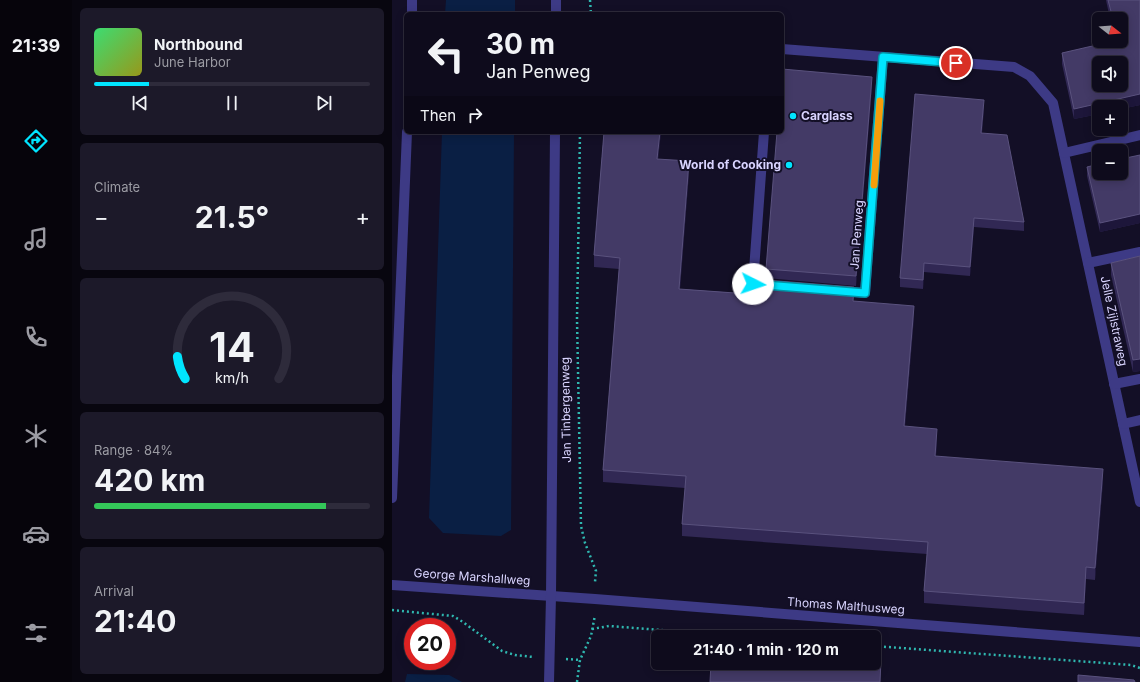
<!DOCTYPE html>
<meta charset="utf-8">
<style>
:root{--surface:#0e0b1c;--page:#1c1929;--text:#f1f3f6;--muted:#9b9ba3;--line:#2e2b3b;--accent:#00e5ff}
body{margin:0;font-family:Inter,sans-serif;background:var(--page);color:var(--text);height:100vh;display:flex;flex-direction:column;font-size:15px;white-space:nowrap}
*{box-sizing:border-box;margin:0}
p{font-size:13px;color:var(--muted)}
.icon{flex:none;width:22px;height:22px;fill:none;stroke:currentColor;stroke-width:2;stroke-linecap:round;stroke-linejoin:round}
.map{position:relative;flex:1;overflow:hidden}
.details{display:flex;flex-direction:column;gap:8px;padding:8px;background:#08060f;width:320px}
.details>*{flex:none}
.guide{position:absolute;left:12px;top:12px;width:380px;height:122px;border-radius:6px;box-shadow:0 2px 10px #0003,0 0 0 1px var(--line);background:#0e0b1c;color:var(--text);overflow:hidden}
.needle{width:26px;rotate:107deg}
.fabs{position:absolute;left:700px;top:12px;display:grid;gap:8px}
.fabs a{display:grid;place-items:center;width:36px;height:36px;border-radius:6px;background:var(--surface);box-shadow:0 2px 10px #0003,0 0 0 1px var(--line);font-size:20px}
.speed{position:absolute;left:12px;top:618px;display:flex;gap:8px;font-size:20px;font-weight:700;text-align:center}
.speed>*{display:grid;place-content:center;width:52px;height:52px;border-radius:50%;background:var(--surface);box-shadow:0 2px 10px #0003,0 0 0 1px var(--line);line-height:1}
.speed .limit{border:6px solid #d22;background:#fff;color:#111}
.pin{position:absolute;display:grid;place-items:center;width:34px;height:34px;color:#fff;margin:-17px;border:2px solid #fff;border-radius:50%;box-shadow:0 1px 4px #0007}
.me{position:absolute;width:44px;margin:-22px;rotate:94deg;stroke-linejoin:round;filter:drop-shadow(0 0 3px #0008)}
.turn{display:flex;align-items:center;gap:14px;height:84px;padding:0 16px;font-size:18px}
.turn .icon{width:52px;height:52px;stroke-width:2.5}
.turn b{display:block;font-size:28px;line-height:34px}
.then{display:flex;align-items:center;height:38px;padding:0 16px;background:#0003;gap:8px;font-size:15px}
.big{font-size:30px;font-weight:700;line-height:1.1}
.details .tile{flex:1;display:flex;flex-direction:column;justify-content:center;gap:6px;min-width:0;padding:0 14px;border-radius:6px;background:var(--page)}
.details .dial{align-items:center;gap:0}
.dial svg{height:104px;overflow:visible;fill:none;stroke:var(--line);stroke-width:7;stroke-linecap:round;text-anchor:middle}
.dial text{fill:var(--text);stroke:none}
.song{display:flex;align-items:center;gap:12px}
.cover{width:48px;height:48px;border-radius:6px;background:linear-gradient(135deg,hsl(140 70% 55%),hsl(60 70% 35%))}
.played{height:4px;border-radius:2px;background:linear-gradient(90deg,var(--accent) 20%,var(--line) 20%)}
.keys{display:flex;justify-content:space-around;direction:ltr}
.heat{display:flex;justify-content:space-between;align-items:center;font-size:22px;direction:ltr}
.charge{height:6px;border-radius:3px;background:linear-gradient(90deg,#34c759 84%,var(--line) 0)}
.trip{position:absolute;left:259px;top:630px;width:230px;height:40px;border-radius:6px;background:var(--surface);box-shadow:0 2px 10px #0003,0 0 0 1px var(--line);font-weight:700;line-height:40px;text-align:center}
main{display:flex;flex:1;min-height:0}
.dock{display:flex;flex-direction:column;width:72px;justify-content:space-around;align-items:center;background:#06040b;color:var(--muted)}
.dock .icon{width:28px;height:28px}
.dock .selected{color:var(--accent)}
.dock b{font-size:18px;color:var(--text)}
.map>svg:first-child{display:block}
.water{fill:#0a1f44}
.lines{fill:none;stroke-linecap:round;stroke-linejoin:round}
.path{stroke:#2fb8b0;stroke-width:2.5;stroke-dasharray:2 3;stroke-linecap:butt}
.minor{stroke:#3d3a85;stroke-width:10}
.wall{fill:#312854}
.shaded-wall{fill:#1d163a}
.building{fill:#433a66;stroke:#5a527e;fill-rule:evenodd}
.route-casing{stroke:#0095a6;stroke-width:10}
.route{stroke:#00e5ff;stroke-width:7}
.slow{stroke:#f59e0b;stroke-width:7}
.poi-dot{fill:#00e5ff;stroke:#130f26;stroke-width:1.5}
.labels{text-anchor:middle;stroke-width:4;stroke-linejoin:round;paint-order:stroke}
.poi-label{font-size:12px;font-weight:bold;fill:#d9d4ff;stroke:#130f26;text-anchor:start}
.street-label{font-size:12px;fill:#d9d4ff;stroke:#130f26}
</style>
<main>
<nav class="dock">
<b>21:39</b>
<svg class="icon selected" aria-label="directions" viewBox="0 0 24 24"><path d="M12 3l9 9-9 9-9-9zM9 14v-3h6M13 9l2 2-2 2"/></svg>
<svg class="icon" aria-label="music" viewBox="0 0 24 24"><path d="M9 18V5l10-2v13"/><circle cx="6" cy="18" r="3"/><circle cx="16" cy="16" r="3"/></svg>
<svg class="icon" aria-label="phone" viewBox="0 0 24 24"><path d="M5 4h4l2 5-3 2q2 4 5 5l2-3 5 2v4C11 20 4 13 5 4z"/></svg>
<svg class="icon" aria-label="climate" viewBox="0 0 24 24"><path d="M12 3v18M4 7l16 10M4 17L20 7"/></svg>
<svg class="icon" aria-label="car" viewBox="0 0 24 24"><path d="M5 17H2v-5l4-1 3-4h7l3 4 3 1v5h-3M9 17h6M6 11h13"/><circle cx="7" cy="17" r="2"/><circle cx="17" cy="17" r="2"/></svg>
<svg class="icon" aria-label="filters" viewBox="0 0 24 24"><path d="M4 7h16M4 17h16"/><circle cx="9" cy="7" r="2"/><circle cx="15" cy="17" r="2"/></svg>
</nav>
<section class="details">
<div class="tile">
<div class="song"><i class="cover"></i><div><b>Northbound</b><p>June Harbor</p></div></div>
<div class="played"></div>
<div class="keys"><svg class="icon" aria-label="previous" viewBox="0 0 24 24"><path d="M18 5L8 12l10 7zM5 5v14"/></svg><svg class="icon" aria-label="pause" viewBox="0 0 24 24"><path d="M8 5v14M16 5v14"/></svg><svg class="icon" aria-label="next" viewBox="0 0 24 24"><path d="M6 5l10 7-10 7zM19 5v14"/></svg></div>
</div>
<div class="tile"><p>Climate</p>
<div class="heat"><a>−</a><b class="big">21.5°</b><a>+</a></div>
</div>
<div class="tile dial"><svg viewBox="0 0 100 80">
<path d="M14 69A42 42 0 1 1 86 69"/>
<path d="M14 69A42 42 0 0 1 8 52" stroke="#00e5ff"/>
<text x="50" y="56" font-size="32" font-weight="700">14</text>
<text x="50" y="72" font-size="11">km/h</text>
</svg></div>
<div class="tile"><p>Range · 84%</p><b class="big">420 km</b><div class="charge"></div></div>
<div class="tile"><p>Arrival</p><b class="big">21:40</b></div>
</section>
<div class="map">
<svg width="748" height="682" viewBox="0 0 748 682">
<rect width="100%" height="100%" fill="#130f26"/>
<g class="water">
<polygon points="54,0 123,0 123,14 53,14"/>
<polygon points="50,132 122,132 119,530 109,536 51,533 37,518"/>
<polygon points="15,674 57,675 70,682 13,682"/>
</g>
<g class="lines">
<g class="path">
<polyline points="198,0 199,14"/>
<polyline points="188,132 185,319 189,526 193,543 204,571 203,582"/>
<polyline points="0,610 61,616 71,622 110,651 123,655 141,657"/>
<polyline points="200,629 217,626 359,637"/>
<polyline points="482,646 739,665 748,668"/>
<polyline points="174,659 188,660"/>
<polyline points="185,682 188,660 199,636 203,615"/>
</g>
<g class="minor">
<polyline points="20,14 20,0"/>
<polyline points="164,14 164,0"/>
<polyline points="390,49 622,67 638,76 661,103 748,502"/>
<polyline points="372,132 361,284 384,286"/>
<polyline points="672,153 748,135"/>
<polyline points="696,263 748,252"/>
<polyline points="450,291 473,293 491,57"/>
<polyline points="722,384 748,379"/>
<polyline points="731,424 748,420"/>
<polyline points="0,498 15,132"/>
<polyline points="0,585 203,599 748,642"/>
<polyline points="157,682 159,596 163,132"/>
</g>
</g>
<g class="wall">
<polygon points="714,0 748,0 748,105 729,109 729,107 707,107 707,114 682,119 670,64 670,53 729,41 729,19 718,19"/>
<polygon points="480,86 464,286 374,278 374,269"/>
<polygon points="592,109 590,133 632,222 632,231 582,227 578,276 532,272 531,289 508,287 508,278"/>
<polygon points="212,132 269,132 266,159 297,173 288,289 462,301 522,317 513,426 545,441 544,456 711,481 703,580 694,579 692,615 532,603 532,591 535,554 290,536 290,524 293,488 211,482 211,470 227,269 202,267 202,255"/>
<polygon points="748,155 748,223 708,232 695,176 695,167"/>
<polygon points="748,256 748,371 741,372 719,275 719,263"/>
</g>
<g class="shaded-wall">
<polygon points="480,77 480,86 464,286 464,276"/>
<polygon points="748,94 748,105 729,109 729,107 707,107 707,114 682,119 682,109"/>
<polygon points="592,100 592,109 589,142 589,133"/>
<polygon points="268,132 269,132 265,171 265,159"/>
<polygon points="297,161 297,173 287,300 287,289"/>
<polygon points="748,214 748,223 708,232 708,223"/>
<polygon points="582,218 582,227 578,276 578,267"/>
<polygon points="532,263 532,272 531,289 531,280"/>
<polygon points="522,306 522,317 512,438 512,426"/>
<polygon points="748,359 748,371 741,372 741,360"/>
<polygon points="545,429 545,441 543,468 543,456"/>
<polygon points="711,469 711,481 703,580 703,568"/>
<polygon points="694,567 694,579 692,615 692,603"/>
</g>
<g class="building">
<path d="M 716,0 L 748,0 L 748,94 L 682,109 L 670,53 L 722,41 L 729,41 L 729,19 L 721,19 ZM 707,63 L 729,63 L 729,85 L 707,85 Z"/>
<polygon points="390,69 480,77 464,276 374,269 385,132 390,132"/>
<polygon points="523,94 592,100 589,133 615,135 632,222 582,218 578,267 532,263 531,280 508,278"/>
<polygon points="212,132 268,132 265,159 297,161 287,289 371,295 373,280 462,287 461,301 522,306 512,426 545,429 543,456 711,469 703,568 694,567 692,603 532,591 536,542 290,524 294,476 211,470 228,258 202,255"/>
<polygon points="748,155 748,214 708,223 695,167 707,164 707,173 729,173 729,159"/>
<polygon points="748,256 748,359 741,360 719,263"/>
<polygon points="482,659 489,660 488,682 318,682 319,663 482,663"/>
<polygon points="686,675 742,680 743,682 686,682"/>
</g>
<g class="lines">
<g class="route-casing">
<polyline id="route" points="361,284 473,293 491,57 564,63"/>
</g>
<use href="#route" class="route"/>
<polyline class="slow" points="482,185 488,101"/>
</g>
<g class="poi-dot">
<circle cx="401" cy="116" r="4"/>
<circle cx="397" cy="165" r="4"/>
</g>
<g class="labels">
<g class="poi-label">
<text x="409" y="120">Carglass</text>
<text x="389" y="169" text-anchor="end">World of Cooking</text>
</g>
<g class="street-label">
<text transform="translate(465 235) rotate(-86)" y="4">Jan Penweg</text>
<text transform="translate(722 321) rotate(78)" y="4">Jelle Zijlstraweg</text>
<text transform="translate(174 410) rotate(-91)" y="4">Jan Tinbergenweg</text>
<text transform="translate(80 577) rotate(4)" y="4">George Marshallweg</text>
<text transform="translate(454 606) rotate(4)" y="4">Thomas Malthusweg</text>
</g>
</g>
</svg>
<div class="fabs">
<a><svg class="needle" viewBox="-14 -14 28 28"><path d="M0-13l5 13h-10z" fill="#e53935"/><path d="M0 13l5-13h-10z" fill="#9b9ba3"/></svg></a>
<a><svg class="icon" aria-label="sound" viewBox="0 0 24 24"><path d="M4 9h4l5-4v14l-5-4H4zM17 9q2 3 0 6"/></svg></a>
<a>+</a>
<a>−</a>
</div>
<div class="speed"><div class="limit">20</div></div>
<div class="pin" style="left:564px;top:63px;background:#d93025"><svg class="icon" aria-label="arrive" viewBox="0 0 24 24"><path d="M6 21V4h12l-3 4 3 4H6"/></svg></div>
<svg class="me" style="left:361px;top:284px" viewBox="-20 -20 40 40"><circle r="19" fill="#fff"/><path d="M0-13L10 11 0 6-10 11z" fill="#00e5ff"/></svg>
<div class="trip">21:40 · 1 min · 120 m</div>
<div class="guide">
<div class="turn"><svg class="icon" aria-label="left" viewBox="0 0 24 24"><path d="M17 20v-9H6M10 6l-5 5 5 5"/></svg><div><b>30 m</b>Jan Penweg</div></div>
<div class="then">Then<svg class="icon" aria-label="right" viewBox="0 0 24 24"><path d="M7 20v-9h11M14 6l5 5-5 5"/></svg></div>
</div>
</div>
</main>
